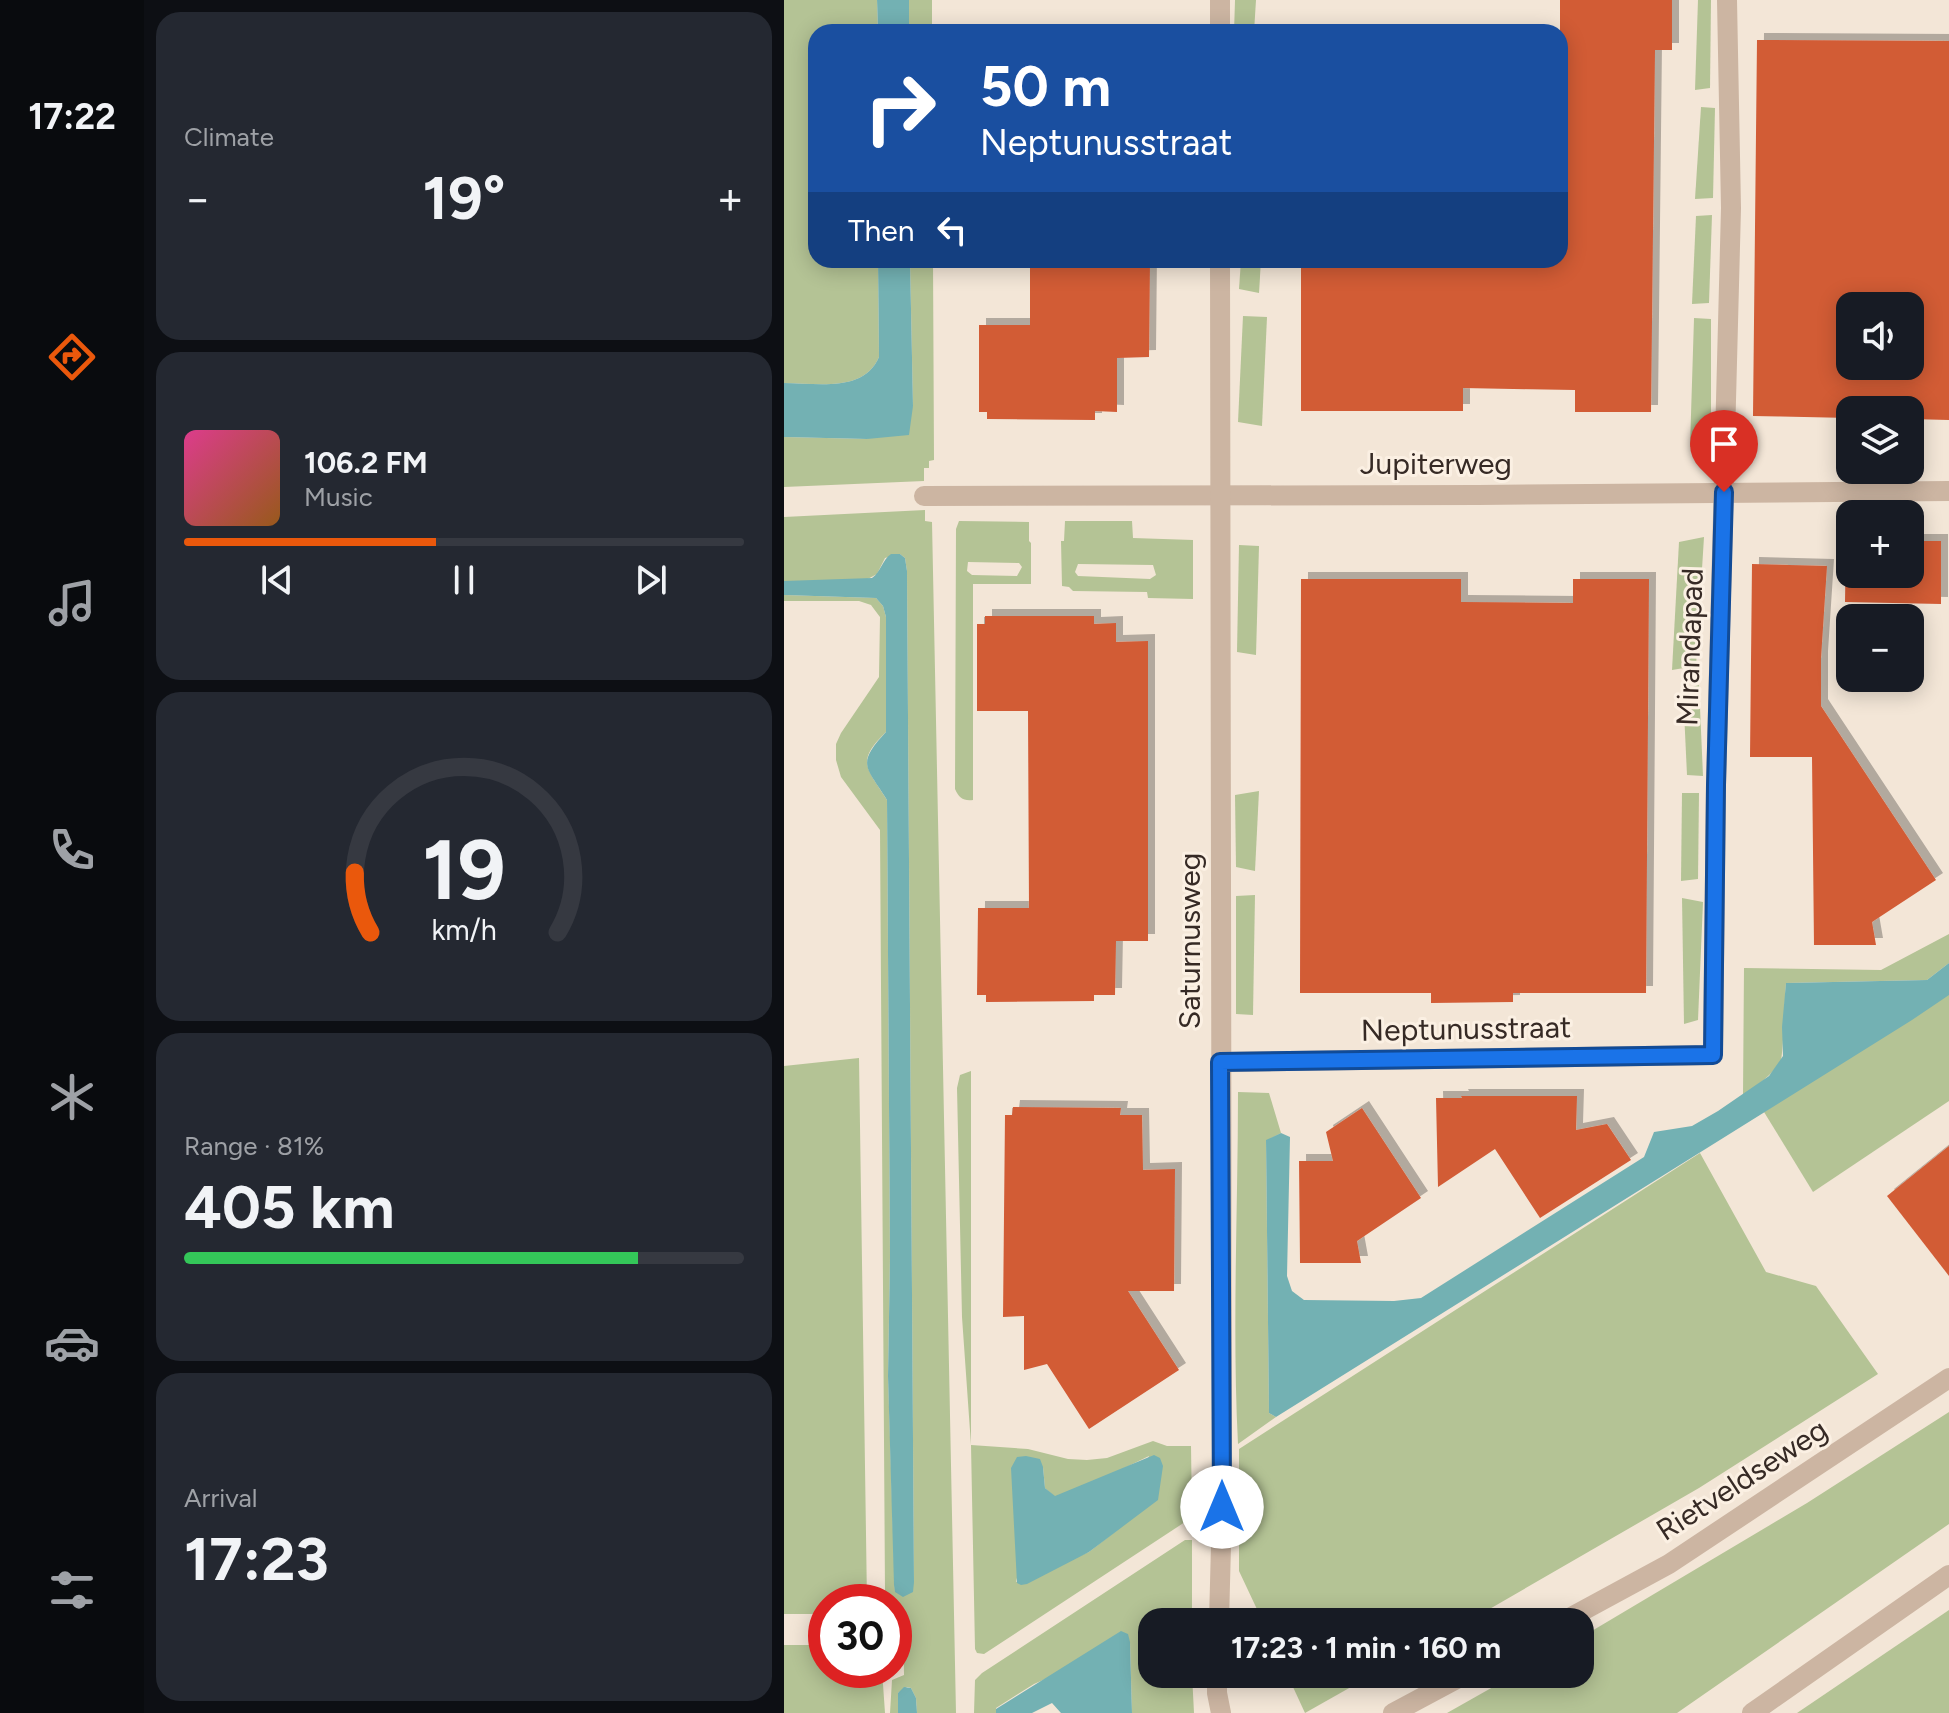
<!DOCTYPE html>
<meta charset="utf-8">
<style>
:root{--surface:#171b24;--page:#242831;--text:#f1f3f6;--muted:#9ea1a6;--line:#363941;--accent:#ea580c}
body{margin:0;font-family:Figtree,sans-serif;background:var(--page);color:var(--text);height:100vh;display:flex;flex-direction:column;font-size:30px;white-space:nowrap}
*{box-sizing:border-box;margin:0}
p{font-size:26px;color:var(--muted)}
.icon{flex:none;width:44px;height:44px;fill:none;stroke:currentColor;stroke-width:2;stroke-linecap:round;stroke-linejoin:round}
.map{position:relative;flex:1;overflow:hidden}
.drawer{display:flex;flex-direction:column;gap:12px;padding:12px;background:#0d0f14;width:640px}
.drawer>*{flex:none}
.banner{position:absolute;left:24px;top:24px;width:760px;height:244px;border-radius:24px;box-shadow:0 4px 20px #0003;background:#1a4fa0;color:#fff;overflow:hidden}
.buttons{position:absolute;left:1052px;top:292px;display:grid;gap:16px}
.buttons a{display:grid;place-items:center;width:88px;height:88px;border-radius:16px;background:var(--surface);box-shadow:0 4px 20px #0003;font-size:40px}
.speed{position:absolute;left:24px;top:1584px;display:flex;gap:16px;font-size:40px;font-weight:700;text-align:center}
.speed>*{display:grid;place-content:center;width:104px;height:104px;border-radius:50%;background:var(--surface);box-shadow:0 4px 20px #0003;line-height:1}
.speed .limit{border:12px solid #d22;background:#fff;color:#111}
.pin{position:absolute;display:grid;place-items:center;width:68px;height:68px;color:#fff;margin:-82px -34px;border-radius:50% 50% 50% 0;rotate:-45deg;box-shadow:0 0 8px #0007}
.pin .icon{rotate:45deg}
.me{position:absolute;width:88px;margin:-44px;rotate:0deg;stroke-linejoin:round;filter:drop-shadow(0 0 6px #0008)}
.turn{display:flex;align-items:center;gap:28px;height:168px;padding:0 40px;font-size:36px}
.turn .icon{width:104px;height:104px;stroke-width:2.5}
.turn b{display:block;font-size:56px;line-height:68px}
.then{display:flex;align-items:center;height:76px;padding:0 40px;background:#0003;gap:16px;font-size:30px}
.big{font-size:60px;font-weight:700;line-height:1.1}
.drawer .card{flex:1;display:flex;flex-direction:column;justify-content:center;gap:12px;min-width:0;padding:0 28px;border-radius:24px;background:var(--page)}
.drawer .dial{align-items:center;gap:0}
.dial svg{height:208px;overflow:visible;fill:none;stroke:var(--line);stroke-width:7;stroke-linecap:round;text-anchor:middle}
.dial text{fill:var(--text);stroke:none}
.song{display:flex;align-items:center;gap:24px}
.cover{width:96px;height:96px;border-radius:12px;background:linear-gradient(135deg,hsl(330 70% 55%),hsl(30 70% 35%))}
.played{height:8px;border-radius:4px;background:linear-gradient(90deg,var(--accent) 45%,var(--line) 45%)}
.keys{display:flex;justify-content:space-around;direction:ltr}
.heat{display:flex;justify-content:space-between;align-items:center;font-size:44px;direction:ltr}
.charge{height:12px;border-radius:6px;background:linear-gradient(90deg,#34c759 81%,var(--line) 0)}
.trip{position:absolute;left:354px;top:1608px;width:456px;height:80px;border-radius:24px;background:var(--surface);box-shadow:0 4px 20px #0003;font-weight:700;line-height:80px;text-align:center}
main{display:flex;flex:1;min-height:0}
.tab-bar{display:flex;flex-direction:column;width:144px;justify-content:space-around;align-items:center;background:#090b0e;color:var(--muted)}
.tab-bar .icon{width:56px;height:56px}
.tab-bar .on{color:var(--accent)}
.tab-bar b{font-size:36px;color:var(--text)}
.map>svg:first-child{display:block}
.green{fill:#b4c395;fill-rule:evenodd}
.water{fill:#73b1b3}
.building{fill:#d25b36;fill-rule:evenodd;filter:url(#shadow)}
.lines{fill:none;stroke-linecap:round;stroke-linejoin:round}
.minor{stroke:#ccb5a2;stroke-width:20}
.route-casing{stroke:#114b97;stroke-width:20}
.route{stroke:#1a73e8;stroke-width:14}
.labels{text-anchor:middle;stroke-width:6;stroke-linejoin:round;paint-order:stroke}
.street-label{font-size:30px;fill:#362a25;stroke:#fbf0e3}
</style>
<main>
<nav class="tab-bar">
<b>17:22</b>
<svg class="icon on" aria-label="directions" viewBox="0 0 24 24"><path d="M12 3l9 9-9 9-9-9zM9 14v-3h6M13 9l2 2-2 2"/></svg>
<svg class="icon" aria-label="music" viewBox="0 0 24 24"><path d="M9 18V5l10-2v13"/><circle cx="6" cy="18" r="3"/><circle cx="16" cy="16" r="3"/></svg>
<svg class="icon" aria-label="phone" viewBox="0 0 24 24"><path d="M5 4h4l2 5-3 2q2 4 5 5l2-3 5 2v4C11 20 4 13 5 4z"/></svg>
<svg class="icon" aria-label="climate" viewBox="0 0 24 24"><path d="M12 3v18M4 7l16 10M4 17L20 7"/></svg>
<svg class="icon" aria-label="car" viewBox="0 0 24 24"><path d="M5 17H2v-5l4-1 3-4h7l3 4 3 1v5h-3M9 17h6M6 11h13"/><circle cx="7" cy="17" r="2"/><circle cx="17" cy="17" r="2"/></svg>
<svg class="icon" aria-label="filters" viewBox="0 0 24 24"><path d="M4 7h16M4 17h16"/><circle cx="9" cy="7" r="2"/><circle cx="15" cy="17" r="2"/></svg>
</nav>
<section class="drawer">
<div class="card"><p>Climate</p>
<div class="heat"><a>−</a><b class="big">19°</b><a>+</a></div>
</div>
<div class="card">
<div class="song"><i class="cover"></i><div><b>106.2 FM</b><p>Music</p></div></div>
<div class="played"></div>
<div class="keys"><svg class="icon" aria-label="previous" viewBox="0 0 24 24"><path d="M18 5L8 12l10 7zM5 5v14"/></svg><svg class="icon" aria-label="pause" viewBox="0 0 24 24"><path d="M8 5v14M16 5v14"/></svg><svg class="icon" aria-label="next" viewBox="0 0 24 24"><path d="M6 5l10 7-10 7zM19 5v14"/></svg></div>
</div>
<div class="card dial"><svg viewBox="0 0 100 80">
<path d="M14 69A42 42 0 1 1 86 69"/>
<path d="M14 69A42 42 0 0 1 8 46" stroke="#ea580c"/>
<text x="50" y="56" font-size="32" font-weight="700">19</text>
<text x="50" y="72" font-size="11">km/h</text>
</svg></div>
<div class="card"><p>Range · 81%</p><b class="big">405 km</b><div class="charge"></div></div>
<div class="card"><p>Arrival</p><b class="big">17:23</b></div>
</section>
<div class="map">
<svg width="1165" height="1713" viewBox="0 0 1165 1713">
<defs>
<filter id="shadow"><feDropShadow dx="7" dy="-7" stdDeviation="0" flood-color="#0004"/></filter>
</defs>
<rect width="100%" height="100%" fill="#f3e6d7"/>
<g class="green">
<path d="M 0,0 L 93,0 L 94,32 L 32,32 L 32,260 L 94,260 L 95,357 C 80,393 32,383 0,383 Z"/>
<rect x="125" y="0" width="23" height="32"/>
<polygon points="451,0 472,0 470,32 450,32"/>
<polygon points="914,0 927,0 926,88 911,90"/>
<polygon points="917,107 931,108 929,198 911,199"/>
<polygon points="928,215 925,303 908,304 912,216"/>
<polygon points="126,260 149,260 150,460 145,461 145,468 140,468 140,481 0,487 0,437 83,439 129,406"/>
<polygon points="457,260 477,260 475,293 455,289"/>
<polygon points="459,316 483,317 478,426 454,422"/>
<polygon points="910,318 927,319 927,444 906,447"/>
<path d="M 141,510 L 141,521 L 148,522 L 172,1713 L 133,1713 L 132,1698 L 127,1688 L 123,1687 L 114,1693 L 114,1713 L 106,1713 L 108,1680 L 120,1675 L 119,1607 L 104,1601 L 101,1592 L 96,830 L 57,777 L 52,760 L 52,744 L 57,733 L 95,677 L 96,617 L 87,605 L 75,601 L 0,601 L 0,595 L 92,598 L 99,606 L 102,617 L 102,732 C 71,762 83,768 103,800 L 106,1257 L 104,1376 L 111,1592 L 130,1582 L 123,571 L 121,558 L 116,554 L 101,558 L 93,574 L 80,581 L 0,581 L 0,517 Z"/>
<path d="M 175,521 L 245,522 L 245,541 L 247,543 L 247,584 L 189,584 L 189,800 C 179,801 175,798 171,789 L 172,529 ZM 184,562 L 235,563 L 238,567 L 233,576 L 188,575 L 183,571 Z"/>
<path d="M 281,521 L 348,521 L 349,538 L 409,540 L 409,599 L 364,598 L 363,592 L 289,591 L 285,587 L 278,586 L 277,541 L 280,541 ZM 294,564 L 369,565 L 372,575 L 366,579 L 294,576 L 291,572 Z"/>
<polygon points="920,537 912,666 888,670 895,542"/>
<polygon points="455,545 475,546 472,655 453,652"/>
<polygon points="915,685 919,776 903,775 899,690"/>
<polygon points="475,791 471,871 452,867 451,795"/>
<polygon points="898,793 915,793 914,879 897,881"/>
<polygon points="471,895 469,1015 452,1014 452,896"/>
<polygon points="898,898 919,902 914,1020 900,1024"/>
<path d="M 1165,934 L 1165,963 L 1143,980 L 1002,983 C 1001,995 999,1055 997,1060 C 988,1076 973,1085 959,1095 L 960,968 L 1097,970 Z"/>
<polygon points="1165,988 1165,1101 1029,1192 980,1112"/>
<polygon points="75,1058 83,1602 42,1602 42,1614 0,1614 0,1066"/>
<path d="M 187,1071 L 187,1445 L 244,1449 L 284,1459 L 303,1460 L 323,1458 L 369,1441 L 383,1446 L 407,1446 L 408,1515 L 401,1522 L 200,1654 L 193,1653 L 191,1649 L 187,1445 L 178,1317 L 173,1088 L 176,1075 ZM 365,1456 L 333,1530 L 305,1552 L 232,1582 L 259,1467 L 261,1488 L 271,1497 L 328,1474 Z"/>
<path d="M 454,1092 L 485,1093 L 497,1133 L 482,1141 L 485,1413 L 492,1417 L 454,1444 C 448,1326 454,1209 454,1092 Z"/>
<polygon points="916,1153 982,1272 1032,1286 1094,1374 915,1488 683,1622 479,1622 455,1571 455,1449"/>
<polygon points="1165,1412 1165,1524 893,1713 663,1713 732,1674 796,1674 796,1638 1023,1503"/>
<polygon points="401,1540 408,1540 408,1622 368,1622 368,1674 408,1674 410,1713 348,1713 346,1642 250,1684 212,1708 212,1713 190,1713 191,1680 198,1673"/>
<polygon points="1165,1610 1165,1713 1013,1713"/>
<polygon points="0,1645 42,1645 42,1670 98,1670 101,1713 0,1713"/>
<polygon points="503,1674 590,1674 521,1713"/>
</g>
<g class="water">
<polygon points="93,0 125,0 125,32 94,32"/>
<path d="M 94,260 L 126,260 L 129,406 L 125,435 L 83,439 L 0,437 L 0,383 C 32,383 80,393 95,357 Z"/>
<path d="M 107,554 L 116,554 L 121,558 L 123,571 L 130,1582 L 129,1592 L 119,1597 L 111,1592 L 110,1585 L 104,1376 L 106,1257 L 103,800 C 83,767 71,765 102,732 L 102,617 L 99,606 L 92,598 L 0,595 L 0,581 L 88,578 C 97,572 98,560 107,554 Z"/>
<polygon points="1165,963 1165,995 1128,1020 492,1417 485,1413 482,1140 497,1133 506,1137 503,1276 508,1291 520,1300 610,1301 637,1298 860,1157 870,1132 908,1126 934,1111 985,1076 999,1056 998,1027 1002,983 1143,980"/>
<polygon points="370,1455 376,1458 379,1466 374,1500 305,1552 243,1584 237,1585 233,1583 227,1468 233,1457 242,1456 256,1459 259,1467 261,1488 271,1496"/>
<polygon points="337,1631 344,1634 346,1642 348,1713 277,1713 268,1703 248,1713 212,1713 212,1709"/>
<polygon points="120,1687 127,1688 132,1698 133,1713 114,1713 114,1693"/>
</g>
<g class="building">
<polygon points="776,0 888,0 888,50 871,50 867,412 791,412 791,390 679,388 679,411 517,411 517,260 776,260"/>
<path d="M 973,40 L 1165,41 L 1165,420 L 1126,419 L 1126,410 L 1066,410 L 1066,418 L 969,416 ZM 1066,306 L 1126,306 L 1126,366 L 1066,366 Z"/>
<polygon points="246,260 366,260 365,357 333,358 333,412 311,411 311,420 203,419 203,412 195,412 195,325 246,325"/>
<polygon points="1062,540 1066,540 1066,574 1126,574 1126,541 1157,541 1157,604 1061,602"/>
<polygon points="968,564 1043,566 1037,658 1037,706 1152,880 1088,922 1092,945 1030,945 1028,757 966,757"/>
<polygon points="517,579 677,579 677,602 789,603 789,579 865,579 862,993 729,993 729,1002 647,1003 647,993 516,993"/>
<polygon points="201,616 310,616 310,624 332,623 332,642 364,641 364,941 332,941 331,995 310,995 310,1001 202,1002 202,995 193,995 194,908 245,908 244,711 193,711 193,624 201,624"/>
<polygon points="677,1096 793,1096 792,1130 823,1124 847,1160 756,1218 711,1149 654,1187 652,1098 678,1098"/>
<polygon points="229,1107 337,1108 336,1115 358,1115 359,1170 391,1169 390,1291 344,1291 395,1370 305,1429 263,1364 240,1370 240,1316 219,1317 221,1115 228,1115"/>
<polygon points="578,1108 637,1198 573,1241 577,1263 516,1263 515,1161 549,1161 542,1132"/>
<polygon points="1165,1146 1165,1276 1103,1196"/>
</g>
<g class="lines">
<g class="minor">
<polyline points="436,0 436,32"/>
<polyline points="140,496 694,495 1165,491"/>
<polyline points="436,1062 929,1055 932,785 947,208 943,0"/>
<polyline points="435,1622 438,1507 436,260"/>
<polyline points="778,1622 885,1564 1165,1378"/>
<polyline points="433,1674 433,1693 437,1713"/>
<polyline points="609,1713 682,1674"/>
<polyline points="968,1713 1165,1575"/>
</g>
</g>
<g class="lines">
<g class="route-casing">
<polyline id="route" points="438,1507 436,1062 929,1055 932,785 940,492"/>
</g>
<use href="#route" class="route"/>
</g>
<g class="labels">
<g class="street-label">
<text x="652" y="474">Jupiterweg</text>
<text transform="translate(906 647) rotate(-88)" y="10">Mirandapad</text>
<text transform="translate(406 941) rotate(-90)" y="10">Saturnusweg</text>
<text transform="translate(682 1029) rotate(-1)" y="10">Neptunusstraat</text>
<text transform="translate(958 1480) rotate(-33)" y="10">Rietveldseweg</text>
</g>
</g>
</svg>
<div class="buttons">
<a><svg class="icon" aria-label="sound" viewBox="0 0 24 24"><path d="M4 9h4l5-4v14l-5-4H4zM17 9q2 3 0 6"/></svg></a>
<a><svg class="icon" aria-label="layers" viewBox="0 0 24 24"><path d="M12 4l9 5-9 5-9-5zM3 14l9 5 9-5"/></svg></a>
<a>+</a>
<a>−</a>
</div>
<div class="speed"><div class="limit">30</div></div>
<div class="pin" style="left:940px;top:492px;background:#d93025"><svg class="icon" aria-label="arrive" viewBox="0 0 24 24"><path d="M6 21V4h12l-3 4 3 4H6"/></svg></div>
<svg class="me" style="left:438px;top:1507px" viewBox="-20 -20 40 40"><circle r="19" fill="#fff"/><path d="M0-13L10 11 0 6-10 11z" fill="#1a73e8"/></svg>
<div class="trip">17:23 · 1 min · 160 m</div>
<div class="banner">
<div class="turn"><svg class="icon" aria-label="right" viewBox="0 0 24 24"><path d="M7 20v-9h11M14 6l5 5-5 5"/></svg><div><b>50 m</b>Neptunusstraat</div></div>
<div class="then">Then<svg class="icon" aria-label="left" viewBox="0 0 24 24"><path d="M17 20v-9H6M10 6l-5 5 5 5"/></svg></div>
</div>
</div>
</main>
